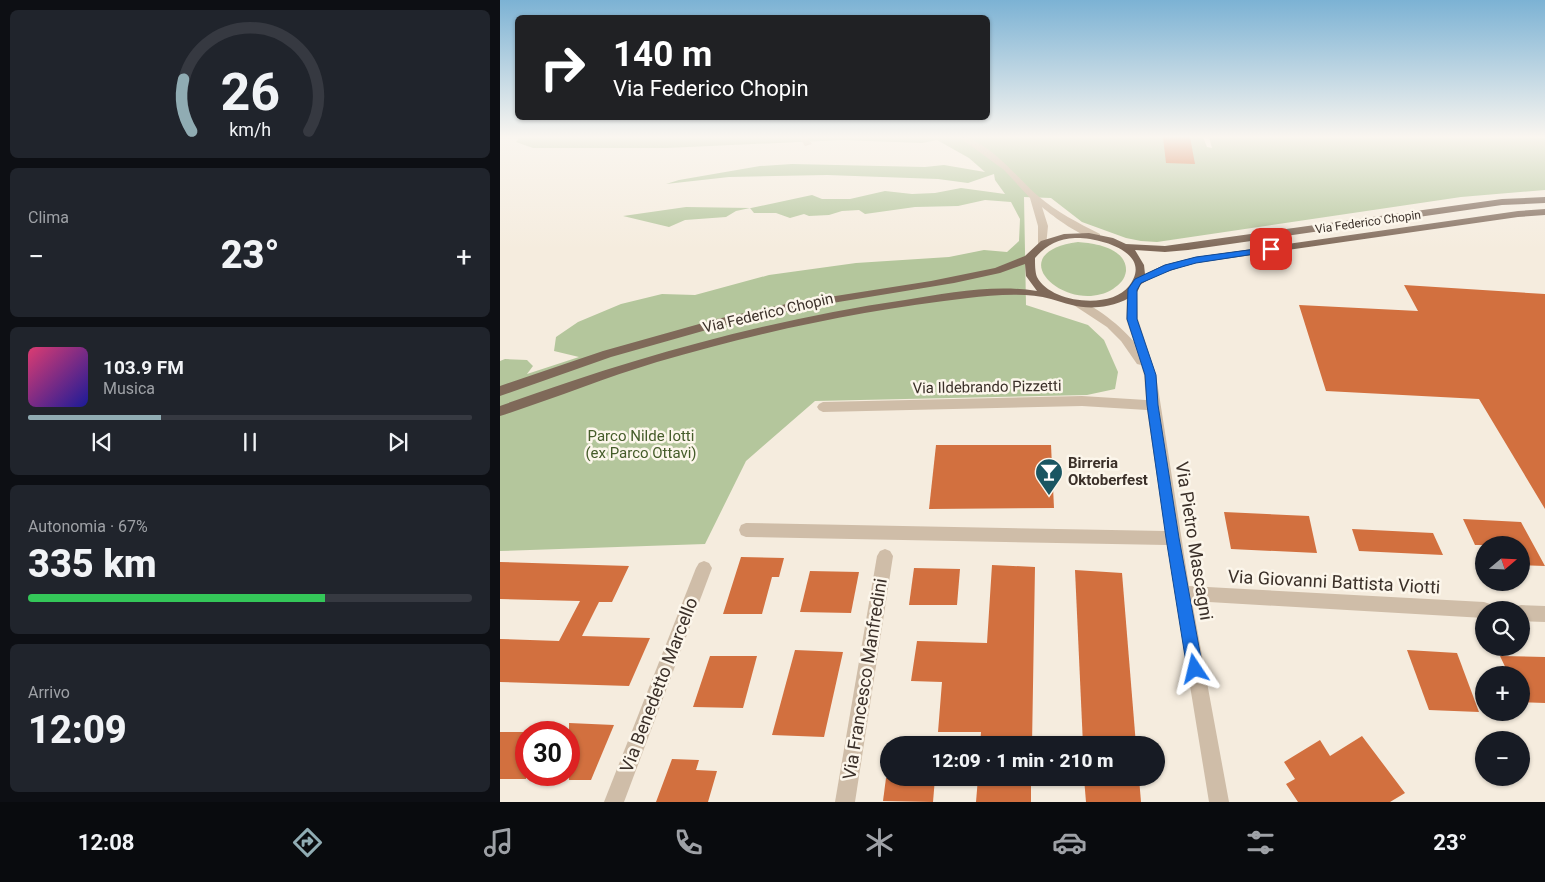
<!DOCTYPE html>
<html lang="it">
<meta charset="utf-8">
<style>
:root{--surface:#171b24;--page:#20242c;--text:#f1f3f6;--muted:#9ea1a6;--line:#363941;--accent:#90acb3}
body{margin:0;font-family:Roboto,sans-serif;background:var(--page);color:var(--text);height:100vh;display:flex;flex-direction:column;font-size:19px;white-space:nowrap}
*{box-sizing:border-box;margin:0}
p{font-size:16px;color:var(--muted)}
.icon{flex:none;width:28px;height:28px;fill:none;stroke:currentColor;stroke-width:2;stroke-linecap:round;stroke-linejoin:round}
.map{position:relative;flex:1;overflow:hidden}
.sheet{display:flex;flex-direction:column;gap:10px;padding:10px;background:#0d0f14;width:500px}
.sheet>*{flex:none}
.top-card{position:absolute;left:15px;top:15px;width:475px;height:105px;border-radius:8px;box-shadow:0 1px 4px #0004;background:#202124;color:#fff;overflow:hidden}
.needle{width:32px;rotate:71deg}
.fabs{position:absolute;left:975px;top:536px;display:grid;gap:10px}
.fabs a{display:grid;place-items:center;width:55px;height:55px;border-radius:50%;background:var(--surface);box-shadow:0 1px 4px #0004;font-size:25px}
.speed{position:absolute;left:15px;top:721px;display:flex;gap:10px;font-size:25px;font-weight:700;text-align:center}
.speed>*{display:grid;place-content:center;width:65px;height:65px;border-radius:50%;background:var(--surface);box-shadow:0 1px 4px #0004;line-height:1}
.speed .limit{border:8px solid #d22;background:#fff;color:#111}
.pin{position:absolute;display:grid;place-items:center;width:42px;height:42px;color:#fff;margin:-21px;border-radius:10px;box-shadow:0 2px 8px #0006}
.me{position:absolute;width:55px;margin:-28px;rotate:350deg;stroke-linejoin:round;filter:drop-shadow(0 0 4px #0008)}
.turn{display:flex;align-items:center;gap:18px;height:105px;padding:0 15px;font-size:22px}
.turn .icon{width:65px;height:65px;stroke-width:2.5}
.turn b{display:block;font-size:35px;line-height:42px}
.big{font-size:38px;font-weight:800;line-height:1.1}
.sheet .widget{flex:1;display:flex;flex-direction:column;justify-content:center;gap:8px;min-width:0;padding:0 18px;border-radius:8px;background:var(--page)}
.sheet .dial{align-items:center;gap:0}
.dial svg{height:130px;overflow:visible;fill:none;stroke:var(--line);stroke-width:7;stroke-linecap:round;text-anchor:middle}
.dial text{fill:var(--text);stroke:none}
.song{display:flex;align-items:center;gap:15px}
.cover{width:60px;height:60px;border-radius:8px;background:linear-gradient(135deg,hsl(340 70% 55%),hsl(240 70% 35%))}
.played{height:5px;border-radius:2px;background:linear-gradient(90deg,var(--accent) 30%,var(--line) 30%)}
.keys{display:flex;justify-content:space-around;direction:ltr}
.heat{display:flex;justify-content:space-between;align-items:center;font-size:28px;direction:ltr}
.charge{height:8px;border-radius:4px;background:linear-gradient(90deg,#34c759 67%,var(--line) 0)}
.trip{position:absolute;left:380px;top:736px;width:285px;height:50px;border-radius:25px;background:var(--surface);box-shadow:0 1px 4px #0004;font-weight:800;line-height:50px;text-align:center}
.tabs{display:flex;height:80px;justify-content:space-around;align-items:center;background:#090b0e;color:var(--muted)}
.tabs .icon{width:35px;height:35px}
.tabs .on{color:var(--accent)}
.tabs b{font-size:22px;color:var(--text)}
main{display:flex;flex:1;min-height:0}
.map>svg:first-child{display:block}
.green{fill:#b4c69c}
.building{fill:#d2703f}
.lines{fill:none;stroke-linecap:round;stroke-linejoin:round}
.minor{fill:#cfbda8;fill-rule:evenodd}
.primary{fill:#7f6959;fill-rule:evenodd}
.route{fill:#1a73e8;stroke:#114b97}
.labels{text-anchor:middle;stroke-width:5;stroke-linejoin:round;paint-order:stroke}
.far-street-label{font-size:12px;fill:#3b3029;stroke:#fcf6eb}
.street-label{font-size:15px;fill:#3b3029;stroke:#fcf6eb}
.park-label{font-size:15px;fill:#455c2a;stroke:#fcf6eb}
.poi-label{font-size:15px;font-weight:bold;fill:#3b3029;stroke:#fcf6eb;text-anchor:start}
.near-street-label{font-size:18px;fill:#3b3029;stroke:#fcf6eb}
</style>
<main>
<section class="sheet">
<div class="widget dial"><svg viewBox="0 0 100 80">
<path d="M14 69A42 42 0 1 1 86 69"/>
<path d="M14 69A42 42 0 0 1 9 37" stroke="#90acb3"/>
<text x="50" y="56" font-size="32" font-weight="700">26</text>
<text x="50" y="72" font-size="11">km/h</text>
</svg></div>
<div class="widget"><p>Clima</p>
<div class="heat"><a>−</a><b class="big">23°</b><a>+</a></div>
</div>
<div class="widget">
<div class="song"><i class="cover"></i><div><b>103.9 FM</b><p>Musica</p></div></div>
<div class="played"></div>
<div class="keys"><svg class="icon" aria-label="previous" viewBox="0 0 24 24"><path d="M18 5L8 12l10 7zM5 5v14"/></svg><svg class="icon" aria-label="pause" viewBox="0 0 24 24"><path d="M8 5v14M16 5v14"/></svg><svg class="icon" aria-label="next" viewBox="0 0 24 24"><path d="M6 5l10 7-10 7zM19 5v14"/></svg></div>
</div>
<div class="widget"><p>Autonomia · 67%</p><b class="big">335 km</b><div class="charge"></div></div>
<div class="widget"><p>Arrivo</p><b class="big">12:09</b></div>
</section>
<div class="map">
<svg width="1045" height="802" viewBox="0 0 1045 802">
<rect width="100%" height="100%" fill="#f5ecde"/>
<g class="green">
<polygon points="20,137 703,137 707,147 712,148 709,137 1045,137 1045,190 961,197 657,242 641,241 626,238 582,222 551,198 524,197 526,305 588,325 604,340 618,372 615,389 587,395 315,401 246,461 205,544 0,551 0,361 5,359 27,360 33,366 27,374 79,357 54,351 56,337 78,322 121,304 162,294 195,295 269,275 356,263 449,257 484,250 507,252 519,241 520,219 511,202 485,200 458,206 415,207 365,214 359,210 342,211 329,215 309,216 304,214 290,218 276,213 254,213 250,208 236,211 226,217 185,220 169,227 123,216 186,207 251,208 312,195 322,199 350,199 385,191 412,194 435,193 461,188 505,194 495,180 494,174 468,183 438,179 327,175 229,177 166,184 179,180 260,166 292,164 425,167 444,165 485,172 469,158 437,140 422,143 342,140 167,148 33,148 16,142"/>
<path d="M 578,242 C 594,243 627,248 626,271 C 625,279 620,284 613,289 C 568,317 497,253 578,242 Z"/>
</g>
<g class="building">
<polygon points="663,137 690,137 695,164 666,163"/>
<polygon points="904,285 1045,294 1045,509 979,399 826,391 799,305 918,311"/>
<polygon points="436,445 551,445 554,508 429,509"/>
<polygon points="724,512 809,516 817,553 731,549"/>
<polygon points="963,519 1021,522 1045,566 1021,565 1021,545 975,545"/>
<polygon points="852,529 933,533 943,555 859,551"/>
<polygon points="241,557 284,558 279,577 272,577 262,614 223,614"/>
<polygon points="0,562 129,566 112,602 99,602 82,636 150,638 129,686 0,682 0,639 59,641 80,601 0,599"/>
<polygon points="492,565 535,567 532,745 480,745 481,732 438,732 442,682 411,681 417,641 487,643"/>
<polygon points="414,568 460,569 457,605 409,605"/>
<polygon points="575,570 622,573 636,745 583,745"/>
<polygon points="310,571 359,572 351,613 300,612"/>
<polygon points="295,650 343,652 324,737 272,735"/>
<polygon points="907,650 957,653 979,712 929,710"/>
<polygon points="210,656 257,656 243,708 193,707"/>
<polygon points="1000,656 1045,657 1045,703 1021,702 1021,675 1009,675"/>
<polygon points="69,723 114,725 91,780 69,780"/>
<rect x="0" y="732" width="26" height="47"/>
<polygon points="862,736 905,793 890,802 798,802 786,784 795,779 784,762 820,740 830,756"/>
<polygon points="172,759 199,760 196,770 217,771 208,802 156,802"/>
<polygon points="386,778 435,778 433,802 383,801"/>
<polygon points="478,778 531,778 531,802 476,802"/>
<polygon points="584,778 639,778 641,802 586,802"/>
</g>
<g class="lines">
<g class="minor">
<polygon points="299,137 307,137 312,144 305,146"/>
<path d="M 459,137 C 486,137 518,179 538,196 C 557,212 578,223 600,234 L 600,238 C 585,241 554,217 542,207 L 548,226 L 546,246 L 544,248 L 538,248 L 538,226 L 530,198 L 504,170 Z"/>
<path d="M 632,286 L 637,289 L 638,319 L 656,375 L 689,586 L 984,602 L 990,604 L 992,610 L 984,610 L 984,618 L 692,601 L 729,802 L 709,802 L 667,545 L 246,537 L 241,535 L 239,530 L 241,525 L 246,523 L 665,531 L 647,410 L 582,406 L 323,412 L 319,410 L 317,407 L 319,404 L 323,402 L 582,396 L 646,400 L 644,375 L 641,365 L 637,364 L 621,341 L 607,327 L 572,304 L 573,301 C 588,298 625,330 634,342 L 626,319 L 627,289 Z"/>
<polygon points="385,549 390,551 393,556 355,802 335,802 377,556 380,551"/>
<polygon points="204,561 209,563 212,568 124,802 104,802 196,568 199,563"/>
<polygon points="1021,605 1045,606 1045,622 1021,621 1021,610 1014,610 1015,607"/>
</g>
<path class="primary" d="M 1045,197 L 1045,203 L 1002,205 L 688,250 L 665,252 L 635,250 L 644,265 L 645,274 L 664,265 L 696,257 L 1018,211 L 1045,209 L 1045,215 L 1018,217 L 696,263 C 678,268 659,273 643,283 C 639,285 640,288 637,292 C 628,301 611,306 599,307 C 582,309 567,304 551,299 C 526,292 494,295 468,298 C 363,310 259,332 157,362 C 104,378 53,399 0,416 L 0,406 C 132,358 266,320 405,300 C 448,293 494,284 537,291 L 526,276 L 525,264 L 500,273 L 454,283 L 314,306 L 217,327 L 111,357 L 0,396 L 0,386 L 103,351 L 217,319 L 291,303 L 431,281 L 495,268 L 525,256 L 541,241 L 564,234 L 589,233 L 613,238 L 626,244 L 665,246 L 1002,199 ZM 575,238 C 598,237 655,252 629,286 C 611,310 550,303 537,277 C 535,272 535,264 535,258 C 546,245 558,239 575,238 Z"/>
</g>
<linearGradient id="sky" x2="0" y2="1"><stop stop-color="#7cb2d4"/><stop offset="0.55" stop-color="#faf6f0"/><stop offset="1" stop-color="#faf6f0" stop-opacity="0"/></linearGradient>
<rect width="1045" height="249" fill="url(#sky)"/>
<polygon class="route" points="771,247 774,247 774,251 696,263 671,270 641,283 637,290 637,319 656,375 658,405 679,538 703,669 701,674 695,677 690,674 687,669 666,538 647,405 645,375 627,319 628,289 635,279 665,265 696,257"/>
<defs>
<g id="bar-pin" transform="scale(1.4375)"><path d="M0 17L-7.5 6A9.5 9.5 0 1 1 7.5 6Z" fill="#1a5662" stroke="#fcf6eb"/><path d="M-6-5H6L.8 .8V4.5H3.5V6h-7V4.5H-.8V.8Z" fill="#fff"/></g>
</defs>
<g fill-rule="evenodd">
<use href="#bar-pin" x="549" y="472"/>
</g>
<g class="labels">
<g class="far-street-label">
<text transform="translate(868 222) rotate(-8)" y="4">Via Federico Chopin</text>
</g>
<g class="street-label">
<text transform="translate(268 313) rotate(-13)" y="5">Via Federico Chopin</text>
<text transform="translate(487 387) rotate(-1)" y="5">Via Ildebrando Pizzetti</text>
</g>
<g class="park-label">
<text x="141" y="441">Parco Nilde Iotti<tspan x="141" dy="17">(ex Parco Ottavi)</tspan></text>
</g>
<g class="poi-label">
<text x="568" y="468">Birreria<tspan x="568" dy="17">Oktoberfest</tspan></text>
</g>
<g class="near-street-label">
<text transform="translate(694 541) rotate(81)" y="6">Via Pietro Mascagni</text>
<text transform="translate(834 582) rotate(3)" y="6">Via Giovanni Battista Viotti</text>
<text transform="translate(365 679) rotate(-81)" y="6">Via Francesco Manfredini</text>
<text transform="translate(159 685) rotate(-69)" y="6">Via Benedetto Marcello</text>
</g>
</g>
</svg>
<div class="fabs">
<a><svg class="needle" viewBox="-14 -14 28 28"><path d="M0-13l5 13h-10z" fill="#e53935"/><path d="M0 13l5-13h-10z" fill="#9ea1a6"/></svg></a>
<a><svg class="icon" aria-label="search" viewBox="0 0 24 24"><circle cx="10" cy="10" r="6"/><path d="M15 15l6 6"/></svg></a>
<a>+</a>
<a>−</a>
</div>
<div class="speed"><div class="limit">30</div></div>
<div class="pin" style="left:771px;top:249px;background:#d93025"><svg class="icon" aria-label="arrive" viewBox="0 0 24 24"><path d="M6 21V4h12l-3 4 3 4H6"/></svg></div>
<svg class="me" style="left:695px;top:669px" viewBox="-20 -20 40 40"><path d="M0-17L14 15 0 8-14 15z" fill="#1a73e8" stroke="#fff" stroke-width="4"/></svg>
<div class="trip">12:09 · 1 min · 210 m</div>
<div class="top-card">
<div class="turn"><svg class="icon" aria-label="right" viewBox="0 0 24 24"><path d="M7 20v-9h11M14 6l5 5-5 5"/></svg><div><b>140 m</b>Via Federico Chopin</div></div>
</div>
</div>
</main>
<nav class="tabs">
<b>12:08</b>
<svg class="icon on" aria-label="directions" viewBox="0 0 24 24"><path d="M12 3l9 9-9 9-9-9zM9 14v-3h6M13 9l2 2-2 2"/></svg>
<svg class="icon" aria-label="music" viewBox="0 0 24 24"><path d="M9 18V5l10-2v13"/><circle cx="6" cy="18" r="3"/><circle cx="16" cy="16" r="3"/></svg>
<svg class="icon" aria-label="phone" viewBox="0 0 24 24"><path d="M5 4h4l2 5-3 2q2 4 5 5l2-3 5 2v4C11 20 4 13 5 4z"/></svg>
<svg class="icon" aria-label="climate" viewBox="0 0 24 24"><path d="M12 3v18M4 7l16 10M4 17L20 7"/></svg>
<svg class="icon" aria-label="car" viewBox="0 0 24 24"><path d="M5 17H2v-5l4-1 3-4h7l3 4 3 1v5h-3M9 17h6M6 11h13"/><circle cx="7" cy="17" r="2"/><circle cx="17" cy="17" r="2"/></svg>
<svg class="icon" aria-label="filters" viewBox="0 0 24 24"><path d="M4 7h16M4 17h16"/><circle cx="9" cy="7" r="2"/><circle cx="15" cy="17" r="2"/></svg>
<b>23°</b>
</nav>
